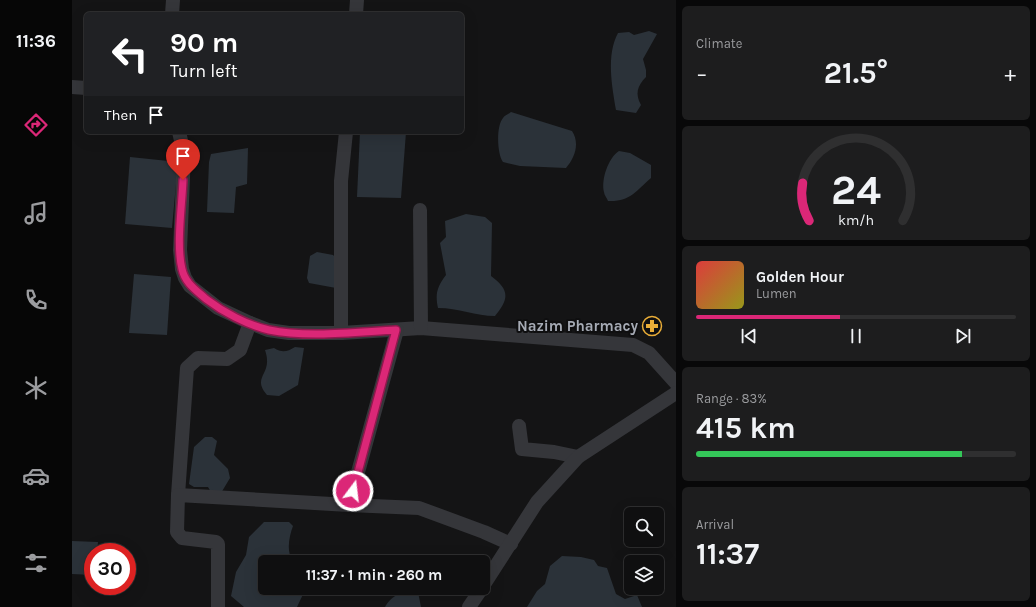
<!DOCTYPE html>
<meta charset="utf-8">
<style>
:root{--surface:#0f0f10;--page:#1d1d1e;--text:#f1f3f6;--muted:#9b9c9f;--line:#2f2f30;--accent:#db2777}
body{margin:0;font-family:Karla,sans-serif;background:var(--page);color:var(--text);height:100vh;display:flex;flex-direction:column;font-size:15px;white-space:nowrap}
*{box-sizing:border-box;margin:0}
p{font-size:13px;color:var(--muted)}
.icon{flex:none;width:22px;height:22px;fill:none;stroke:currentColor;stroke-width:2;stroke-linecap:round;stroke-linejoin:round}
.map{position:relative;flex:1;overflow:hidden}
.sheet{display:flex;flex-direction:column;gap:6px;padding:6px;background:#080809;width:360px}
.sheet>*{flex:none}
.banner{position:absolute;left:12px;top:12px;width:380px;height:122px;border-radius:6px;box-shadow:0 4px 16px #0002,0 0 0 1px var(--line);background:#202124;color:#fff;overflow:hidden}
.buttons{position:absolute;left:552px;top:507px;display:grid;gap:8px}
.buttons a{display:grid;place-items:center;width:40px;height:40px;border-radius:6px;background:var(--surface);box-shadow:0 4px 16px #0002,0 0 0 1px var(--line);font-size:20px}
.speed{position:absolute;left:12px;top:543px;display:flex;gap:8px;font-size:20px;font-weight:700;text-align:center}
.speed>*{display:grid;place-content:center;width:52px;height:52px;border-radius:50%;background:var(--surface);box-shadow:0 4px 16px #0002,0 0 0 1px var(--line);line-height:1}
.speed .limit{border:6px solid #d22;background:#fff;color:#111}
.pin{position:absolute;display:grid;place-items:center;width:34px;height:34px;color:#fff;margin:-41px -17px;border-radius:50% 50% 50% 0;rotate:-45deg;box-shadow:0 0 4px #0007}
.pin .icon{rotate:45deg}
.me{position:absolute;width:44px;margin:-22px;rotate:15deg;stroke-linejoin:round;filter:drop-shadow(0 0 3px #0008)}
.turn{display:flex;align-items:center;gap:14px;height:84px;padding:0 20px;font-size:18px}
.turn .icon{width:52px;height:52px;stroke-width:2.5}
.turn b{display:block;font-size:28px;line-height:34px}
.then{display:flex;align-items:center;height:38px;padding:0 20px;background:#0003;gap:8px;font-size:15px}
.big{font-size:30px;font-weight:700;line-height:1.1}
.sheet .widget{flex:1;display:flex;flex-direction:column;justify-content:center;gap:6px;min-width:0;padding:0 14px;border-radius:6px;background:var(--page)}
.sheet .dial{align-items:center;gap:0}
.dial svg{height:104px;overflow:visible;fill:none;stroke:var(--line);stroke-width:7;stroke-linecap:round;text-anchor:middle}
.dial text{fill:var(--text);stroke:none}
.song{display:flex;align-items:center;gap:12px}
.cover{width:48px;height:48px;border-radius:6px;background:linear-gradient(135deg,hsl(0 70% 55%),hsl(60 70% 35%))}
.played{height:4px;border-radius:2px;background:linear-gradient(90deg,var(--accent) 45%,var(--line) 45%)}
.keys{display:flex;justify-content:space-around;direction:ltr}
.heat{display:flex;justify-content:space-between;align-items:center;font-size:22px;direction:ltr}
.charge{height:6px;border-radius:3px;background:linear-gradient(90deg,#34c759 83%,var(--line) 0)}
.trip{position:absolute;left:186px;top:555px;width:232px;height:40px;border-radius:6px;background:var(--surface);box-shadow:0 4px 16px #0002,0 0 0 1px var(--line);font-weight:700;line-height:40px;text-align:center}
main{display:flex;flex:1;min-height:0}
.dock{display:flex;flex-direction:column;width:72px;justify-content:space-around;align-items:center;background:#060606;color:var(--muted)}
.dock .icon{width:28px;height:28px}
.dock .on{color:var(--accent)}
.dock b{font-size:18px;color:var(--text)}
.map>svg:first-child{display:block}
.water{fill:#2b3239}
.lines{fill:none;stroke-linecap:round;stroke-linejoin:round}
.minor{stroke:#35363a;stroke-width:14}
.route-casing{stroke:#8e194d;stroke-width:10}
.route{stroke:#db2777;stroke-width:7}
.labels{text-anchor:middle;stroke-width:4;stroke-linejoin:round;paint-order:stroke}
.poi-label{font-size:15px;font-weight:bold;fill:#a6abb5;stroke:#0f0f10;text-anchor:end}
</style>
<main>
<nav class="dock">
<b>11:36</b>
<svg class="icon on" aria-label="directions" viewBox="0 0 24 24"><path d="M12 3l9 9-9 9-9-9zM9 14v-3h6M13 9l2 2-2 2"/></svg>
<svg class="icon" aria-label="music" viewBox="0 0 24 24"><path d="M9 18V5l10-2v13"/><circle cx="6" cy="18" r="3"/><circle cx="16" cy="16" r="3"/></svg>
<svg class="icon" aria-label="phone" viewBox="0 0 24 24"><path d="M5 4h4l2 5-3 2q2 4 5 5l2-3 5 2v4C11 20 4 13 5 4z"/></svg>
<svg class="icon" aria-label="climate" viewBox="0 0 24 24"><path d="M12 3v18M4 7l16 10M4 17L20 7"/></svg>
<svg class="icon" aria-label="car" viewBox="0 0 24 24"><path d="M5 17H2v-5l4-1 3-4h7l3 4 3 1v5h-3M9 17h6M6 11h13"/><circle cx="7" cy="17" r="2"/><circle cx="17" cy="17" r="2"/></svg>
<svg class="icon" aria-label="filters" viewBox="0 0 24 24"><path d="M4 7h16M4 17h16"/><circle cx="9" cy="7" r="2"/><circle cx="15" cy="17" r="2"/></svg>
</nav>
<div class="map">
<svg width="604" height="607" viewBox="0 0 604 607">
<rect width="100%" height="100%" fill="#141415"/>
<g class="water">
<path d="M 577,31 L 585,34 L 571,59 L 574,70 L 574,77 C 565,86 563,94 569,105 L 564,113 L 544,110 C 540,86 534,55 546,33 L 557,32 L 562,35 Z"/>
<path d="M 439,112 L 500,131 C 508,143 503,158 494,168 L 448,166 L 431,162 C 425,154 424,126 431,118 C 432,116 437,114 439,112 Z"/>
<polygon points="288,132 334,132 329,198 285,197"/>
<polygon points="176,148 175,184 164,187 162,213 135,212 137,162 139,154"/>
<path d="M 547,151 L 558,153 L 579,165 L 579,178 C 564,191 558,202 536,201 C 535,198 532,195 532,192 C 529,180 536,158 547,151 Z"/>
<polygon points="58,157 106,162 100,228 53,224"/>
<path d="M 394,214 L 413,217 L 420,223 L 419,276 C 438,290 437,299 423,316 C 404,316 386,308 366,308 C 363,294 365,287 374,275 L 368,243 L 374,237 L 373,221 Z"/>
<polygon points="245,252 261,255 265,259 264,288 237,283 235,278 238,256"/>
<polygon points="62,274 99,277 95,335 57,333"/>
<path d="M 223,347 L 232,348 L 226,385 L 207,396 L 195,395 C 181,379 196,375 195,360 C 195,357 194,353 193,350 L 202,348 C 210,353 215,352 223,347 Z"/>
<polygon points="133,437 140,437 145,441 142,455 156,469 158,478 149,493 139,492 136,487 122,487 117,484 122,447"/>
<path d="M 192,522 L 217,522 L 221,526 C 217,537 214,551 221,562 L 193,562 L 193,588 L 234,588 L 225,607 L 172,607 L 159,596 L 164,572 L 174,555 L 177,537 Z"/>
<polygon points="0,541 26,542 25,552 21,552 21,575 0,574"/>
<polygon points="490,556 509,557 522,560 526,566 535,568 544,594 553,599 565,595 570,607 455,607 465,591 473,584 478,566"/>
<path d="M 332,591 L 346,592 L 349,607 L 313,607 C 317,599 324,595 332,591 Z"/>
</g>
<g class="lines">
<g class="minor">
<polyline points="100,14 101,0"/>
<polyline points="284,14 285,0"/>
<polyline points="0,87 14,88"/>
<polyline points="107,132 112,153 108,250 110,269 113,278 118,286 146,308 178,323 196,330 217,333 269,333 349,328 561,345 577,353 604,383"/>
<polyline points="348,210 349,328"/>
<polyline points="325,330 277,505 347,508 412,532 439,544"/>
<polyline points="269,333 269,181 274,132"/>
<polyline points="447,426 450,449 482,452 506,457"/>
<polyline points="106,495 115,368 126,358 155,359 168,350 178,323"/>
<polyline points="411,586 465,502 506,457 604,393"/>
<polyline points="146,607 146,544 144,542 110,538 105,532 106,495 277,505"/>
<polyline points="397,607 410,588"/>
</g>
</g>
<g class="lines">
<g class="route-casing">
<path id="route" d="M 111,180 C 110,206 104,245 110,269 C 113,283 124,290 134,299 C 151,312 175,325 197,330 C 235,338 285,332 324,330 L 281,491"/>
</g>
<use href="#route" class="route"/>
</g>
<defs>
<g id="pharmacy-ring" transform="scale(1)"><circle r="9.5" fill="#0f0f10" stroke="#e9ad38" stroke-width="1.5"/><path d="M-2-6h4v4h4v4h-4v4h-4v-4h-4v-4h4Z" fill="#e9ad38"/></g>
</defs>
<g fill-rule="evenodd">
<use href="#pharmacy-ring" x="580" y="326"/>
</g>
<g class="labels">
<g class="poi-label">
<text x="566" y="331">Nazim Pharmacy</text>
</g>
</g>
</svg>
<div class="buttons">
<a><svg class="icon" aria-label="search" viewBox="0 0 24 24"><circle cx="10" cy="10" r="6"/><path d="M15 15l6 6"/></svg></a>
<a><svg class="icon" aria-label="layers" viewBox="0 0 24 24"><path d="M12 4l9 5-9 5-9-5zM3 14l9 5 9-5"/></svg></a>
</div>
<div class="speed"><div class="limit">30</div></div>
<div class="pin" style="left:111px;top:180px;background:#d93025"><svg class="icon" aria-label="arrive" viewBox="0 0 24 24"><path d="M6 21V4h12l-3 4 3 4H6"/></svg></div>
<svg class="me" style="left:281px;top:491px" viewBox="-20 -20 40 40"><circle r="17" fill="#db2777" stroke="#fff" stroke-width="3"/><path d="M0-11L8 9 0 5-8 9z" fill="#fff"/></svg>
<div class="trip">11:37 · 1 min · 260 m</div>
<div class="banner">
<div class="turn"><svg class="icon" aria-label="left" viewBox="0 0 24 24"><path d="M17 20v-9H6M10 6l-5 5 5 5"/></svg><div><b>90 m</b>Turn left</div></div>
<div class="then">Then<svg class="icon" aria-label="arrive" viewBox="0 0 24 24"><path d="M6 21V4h12l-3 4 3 4H6"/></svg></div>
</div>
</div>
<section class="sheet">
<div class="widget"><p>Climate</p>
<div class="heat"><a>−</a><b class="big">21.5°</b><a>+</a></div>
</div>
<div class="widget dial"><svg viewBox="0 0 100 80">
<path d="M14 69A42 42 0 1 1 86 69"/>
<path d="M14 69A42 42 0 0 1 9 40" stroke="#db2777"/>
<text x="50" y="56" font-size="32" font-weight="700">24</text>
<text x="50" y="72" font-size="11">km/h</text>
</svg></div>
<div class="widget">
<div class="song"><i class="cover"></i><div><b>Golden Hour</b><p>Lumen</p></div></div>
<div class="played"></div>
<div class="keys"><svg class="icon" aria-label="previous" viewBox="0 0 24 24"><path d="M18 5L8 12l10 7zM5 5v14"/></svg><svg class="icon" aria-label="pause" viewBox="0 0 24 24"><path d="M8 5v14M16 5v14"/></svg><svg class="icon" aria-label="next" viewBox="0 0 24 24"><path d="M6 5l10 7-10 7zM19 5v14"/></svg></div>
</div>
<div class="widget"><p>Range · 83%</p><b class="big">415 km</b><div class="charge"></div></div>
<div class="widget"><p>Arrival</p><b class="big">11:37</b></div>
</section>
</main>
